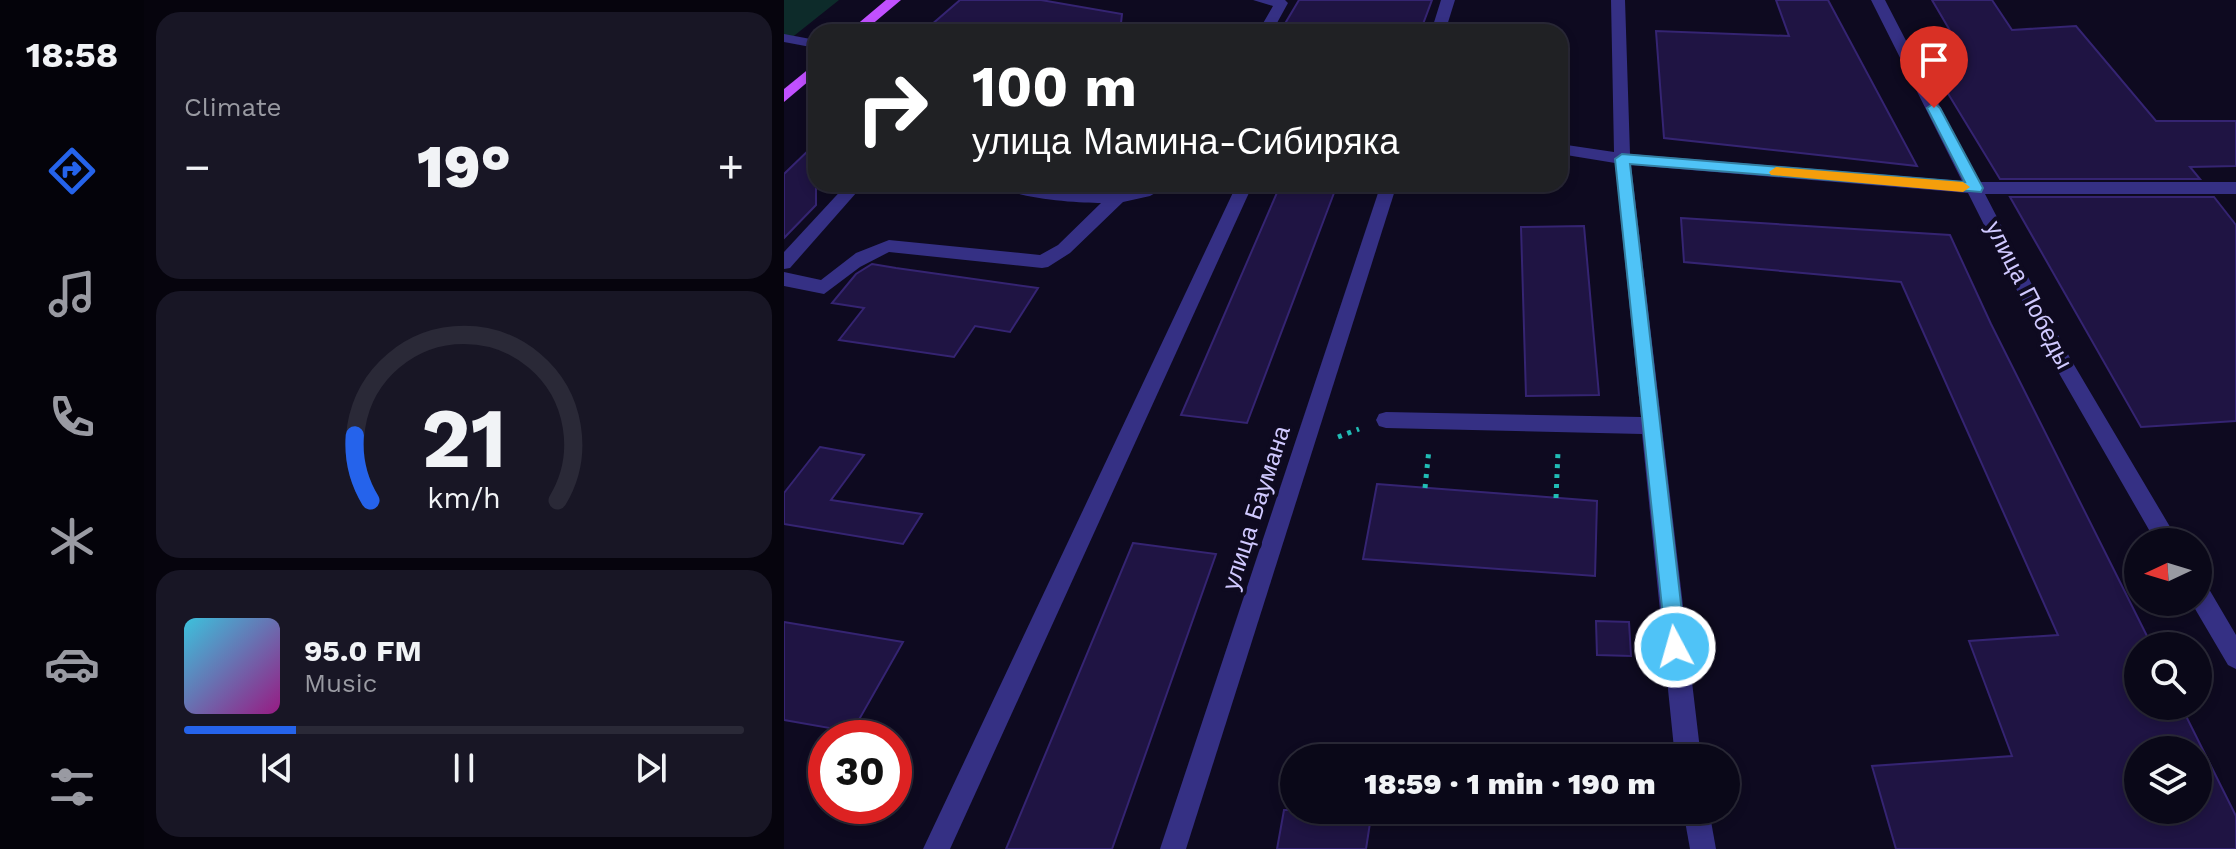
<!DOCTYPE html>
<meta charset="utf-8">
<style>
:root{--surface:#0a0818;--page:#181625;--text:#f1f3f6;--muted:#999aa2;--line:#2a2937;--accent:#2563eb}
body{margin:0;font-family:"Work Sans",sans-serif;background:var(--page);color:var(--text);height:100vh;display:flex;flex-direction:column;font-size:30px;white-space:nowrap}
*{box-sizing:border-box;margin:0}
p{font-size:26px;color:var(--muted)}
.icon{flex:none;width:44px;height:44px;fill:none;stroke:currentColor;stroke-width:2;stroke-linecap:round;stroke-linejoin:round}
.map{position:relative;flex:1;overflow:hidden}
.drawer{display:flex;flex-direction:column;gap:12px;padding:12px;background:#06040d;width:640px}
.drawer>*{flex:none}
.hud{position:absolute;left:24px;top:24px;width:760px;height:168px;border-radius:24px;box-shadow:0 4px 12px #0003,0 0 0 2px var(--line);background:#202124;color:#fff;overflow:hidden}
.needle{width:52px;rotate:266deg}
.tools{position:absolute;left:1340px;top:528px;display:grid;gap:16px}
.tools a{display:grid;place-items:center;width:88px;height:88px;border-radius:50%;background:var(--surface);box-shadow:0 4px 12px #0003,0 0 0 2px var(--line);font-size:40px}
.speed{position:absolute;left:24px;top:720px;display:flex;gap:16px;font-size:40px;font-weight:700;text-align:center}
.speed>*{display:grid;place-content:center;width:104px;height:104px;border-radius:50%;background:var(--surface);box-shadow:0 4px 12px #0003,0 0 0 2px var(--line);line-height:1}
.speed .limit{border:12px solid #d22;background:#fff;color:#111}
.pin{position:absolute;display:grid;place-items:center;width:68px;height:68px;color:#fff;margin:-82px -34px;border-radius:50% 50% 50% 0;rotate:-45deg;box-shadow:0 0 8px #0007}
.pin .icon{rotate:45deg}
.me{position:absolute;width:88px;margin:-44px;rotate:354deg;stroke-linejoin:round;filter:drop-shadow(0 0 6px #0008)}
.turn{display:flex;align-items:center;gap:28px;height:168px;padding:0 32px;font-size:36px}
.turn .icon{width:104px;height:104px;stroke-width:2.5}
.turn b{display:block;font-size:56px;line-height:68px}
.big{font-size:60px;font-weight:800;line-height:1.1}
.drawer .tile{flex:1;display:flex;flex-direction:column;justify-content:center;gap:12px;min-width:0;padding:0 28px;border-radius:24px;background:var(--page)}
.drawer .dial{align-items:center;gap:0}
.dial svg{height:208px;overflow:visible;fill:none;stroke:var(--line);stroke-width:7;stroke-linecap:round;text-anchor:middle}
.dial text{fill:var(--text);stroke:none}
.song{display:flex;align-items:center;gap:24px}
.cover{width:96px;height:96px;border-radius:12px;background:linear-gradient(135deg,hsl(190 70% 55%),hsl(310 70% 35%))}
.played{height:8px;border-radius:4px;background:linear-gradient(90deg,var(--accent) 20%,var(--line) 20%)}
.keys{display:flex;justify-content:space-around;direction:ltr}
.heat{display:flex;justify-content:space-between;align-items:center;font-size:44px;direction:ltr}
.trip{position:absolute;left:496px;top:744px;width:460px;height:80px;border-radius:40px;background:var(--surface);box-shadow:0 4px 12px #0003,0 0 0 2px var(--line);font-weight:800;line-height:80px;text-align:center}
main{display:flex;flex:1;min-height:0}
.dock{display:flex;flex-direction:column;width:144px;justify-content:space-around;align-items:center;background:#04030a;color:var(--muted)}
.dock .icon{width:56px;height:56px}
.dock .current{color:var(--accent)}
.dock b{font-size:36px;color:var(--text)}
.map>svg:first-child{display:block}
.green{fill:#0d2b2a}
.building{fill:#1f1443;stroke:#352472;stroke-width:2;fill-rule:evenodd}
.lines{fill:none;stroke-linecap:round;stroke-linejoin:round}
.path{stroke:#21bcb5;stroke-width:5;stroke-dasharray:4 6;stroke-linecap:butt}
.minor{fill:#353084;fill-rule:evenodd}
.major{fill:#c150ff;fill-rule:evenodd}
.route{fill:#4fc3f7;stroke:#337fa1;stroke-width:2}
.slow{fill:#f59e0b}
.labels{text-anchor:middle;stroke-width:8;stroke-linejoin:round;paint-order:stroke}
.street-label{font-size:24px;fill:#d0c9ff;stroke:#0e0a20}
</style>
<main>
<nav class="dock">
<b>18:58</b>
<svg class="icon current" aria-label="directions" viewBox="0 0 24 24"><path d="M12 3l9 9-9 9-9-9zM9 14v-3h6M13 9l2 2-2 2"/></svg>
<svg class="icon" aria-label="music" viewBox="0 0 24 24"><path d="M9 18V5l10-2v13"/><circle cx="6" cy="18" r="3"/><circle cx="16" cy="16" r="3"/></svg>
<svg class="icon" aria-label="phone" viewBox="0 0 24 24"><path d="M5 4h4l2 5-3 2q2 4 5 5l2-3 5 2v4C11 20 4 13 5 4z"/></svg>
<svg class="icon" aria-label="climate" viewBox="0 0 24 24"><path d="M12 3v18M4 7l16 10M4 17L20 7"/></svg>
<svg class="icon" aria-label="car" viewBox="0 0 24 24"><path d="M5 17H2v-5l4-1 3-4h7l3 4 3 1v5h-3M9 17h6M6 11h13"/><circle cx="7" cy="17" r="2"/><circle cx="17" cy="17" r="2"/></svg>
<svg class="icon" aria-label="filters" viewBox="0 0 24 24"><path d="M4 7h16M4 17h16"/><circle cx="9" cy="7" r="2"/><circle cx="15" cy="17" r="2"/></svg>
</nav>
<section class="drawer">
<div class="tile"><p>Climate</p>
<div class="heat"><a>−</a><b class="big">19°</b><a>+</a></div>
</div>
<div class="tile dial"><svg viewBox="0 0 100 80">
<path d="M14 69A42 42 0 1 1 86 69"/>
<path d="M14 69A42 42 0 0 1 8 44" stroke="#2563eb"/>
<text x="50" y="56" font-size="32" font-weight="700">21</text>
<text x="50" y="72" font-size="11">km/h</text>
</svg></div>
<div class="tile">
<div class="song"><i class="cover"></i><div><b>95.0 FM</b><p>Music</p></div></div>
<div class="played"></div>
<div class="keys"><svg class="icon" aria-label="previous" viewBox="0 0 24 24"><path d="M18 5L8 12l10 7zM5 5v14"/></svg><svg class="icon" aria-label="pause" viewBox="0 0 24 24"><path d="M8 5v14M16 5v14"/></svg><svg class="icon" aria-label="next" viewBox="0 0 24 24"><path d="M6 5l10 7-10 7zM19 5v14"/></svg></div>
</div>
</section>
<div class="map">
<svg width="1452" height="849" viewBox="0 0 1452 849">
<rect width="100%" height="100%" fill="#0e0a20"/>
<polygon class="green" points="0,0 55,0 6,39 0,38"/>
<g class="building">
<polygon points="176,0 257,0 338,14 336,32 139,32"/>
<polygon points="515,0 648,0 636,32 496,32"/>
<polygon points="992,0 1044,0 1133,166 880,138 872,31 1005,36"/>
<polygon points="1148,0 1208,0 1228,30 1292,26 1372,121 1452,121 1452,166 1406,167 1416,179 1216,179 1129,36 1168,34"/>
<polygon points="32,143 32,205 0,238 0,174"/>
<polygon points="495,188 550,193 463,423 397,415"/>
<polygon points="1226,197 1430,197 1452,225 1452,421 1357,427"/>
<path d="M 897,218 L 1166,235 L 1207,324 L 1368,646 L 1354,646 L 1354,706 L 1397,706 L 1452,816 L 1452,849 L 1112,849 L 1088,766 L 1228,756 L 1185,641 L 1274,635 L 1117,282 L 900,262 ZM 1354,750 L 1414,750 L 1414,810 L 1354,810 Z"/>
<polygon points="800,226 815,395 742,396 737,227"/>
<polygon points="88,264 112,268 254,288 226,332 191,326 170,357 55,340 80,308 48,303 72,274"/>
<polygon points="36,447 80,455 47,500 138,514 119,544 0,524 0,493"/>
<polygon points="593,484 813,501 811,576 579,559"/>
<polygon points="349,543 432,554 328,849 222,849"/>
<polygon points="812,621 845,622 847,656 813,655"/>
<polygon points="0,622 119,642 68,732 0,720"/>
<polygon points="500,810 588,810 582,849 493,849"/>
</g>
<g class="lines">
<g class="path">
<polyline points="554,437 575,429"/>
<polyline points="641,488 645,449"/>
<polyline points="772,498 774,451"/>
</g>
<g class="minor">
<polygon points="469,0 501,0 504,3 488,32 474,32 489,6"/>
<polygon points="657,0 671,0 661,32 647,32"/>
<polygon points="827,0 841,0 846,154 1178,181 1087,0 1101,0 1195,182 1452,182 1452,194 1201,194 1286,358 1395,542 1372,542 1272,368 1184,193 847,165 917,758 891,758 858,434 602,428 595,426 592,420 595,414 602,412 857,417 831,163 776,154 776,144 830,152"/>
<polygon points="0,34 32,40 32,48 0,42"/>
<polygon points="63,184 80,184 6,268 0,269 0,252"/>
<path d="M 214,184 C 249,184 284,192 320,192 C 343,191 364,184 387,184 L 366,196 L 339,202 L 286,253 L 264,267 L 258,268 L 105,252 L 76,267 L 40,294 L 0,286 L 0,272 L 37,280 L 72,253 L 105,240 L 256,255 L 274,245 L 317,203 C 295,203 228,199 214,184 Z"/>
<polygon points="453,184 469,184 166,849 139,849"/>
<polygon points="597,184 613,184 402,849 376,849"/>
<polygon points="1414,581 1422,584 1452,635 1452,669 1444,665 1407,602 1414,602"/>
<polygon points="899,810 925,810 932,849 906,849"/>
</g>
<g class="major">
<polygon points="102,0 117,0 79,32 64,32"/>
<polygon points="32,63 32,75 0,102 0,89"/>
</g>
</g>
<polygon class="route" points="1150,103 1156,108 1199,188 1197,192 846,164 902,647 899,655 891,658 883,655 831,159 838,154 1181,182 1143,108"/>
<polygon class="slow" points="992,167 1179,182 1186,187 1179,192 987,175 985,172"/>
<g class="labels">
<g class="street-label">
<text transform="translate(1245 295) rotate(63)" y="8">улица Победы</text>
<text transform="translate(472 508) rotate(-72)" y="8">улица Баумана</text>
</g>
</g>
</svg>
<div class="tools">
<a><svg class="needle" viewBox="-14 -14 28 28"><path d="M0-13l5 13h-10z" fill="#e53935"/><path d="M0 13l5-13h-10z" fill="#999aa2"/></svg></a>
<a><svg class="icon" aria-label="search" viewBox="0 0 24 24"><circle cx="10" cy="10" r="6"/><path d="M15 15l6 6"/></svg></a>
<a><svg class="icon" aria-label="layers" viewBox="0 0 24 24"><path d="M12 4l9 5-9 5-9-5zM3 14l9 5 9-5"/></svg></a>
</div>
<div class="speed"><div class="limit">30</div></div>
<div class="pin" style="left:1150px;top:108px;background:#d93025"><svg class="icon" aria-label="arrive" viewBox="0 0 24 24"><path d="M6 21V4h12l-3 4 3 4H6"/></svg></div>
<svg class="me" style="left:891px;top:647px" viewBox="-20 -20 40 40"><circle r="17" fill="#4fc3f7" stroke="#fff" stroke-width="3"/><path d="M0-11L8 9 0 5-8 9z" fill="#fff"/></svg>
<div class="trip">18:59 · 1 min · 190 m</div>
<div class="hud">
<div class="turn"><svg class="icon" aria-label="right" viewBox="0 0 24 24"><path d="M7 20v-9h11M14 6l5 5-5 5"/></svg><div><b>100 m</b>улица Мамина-Сибиряка</div></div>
</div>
</div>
</main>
